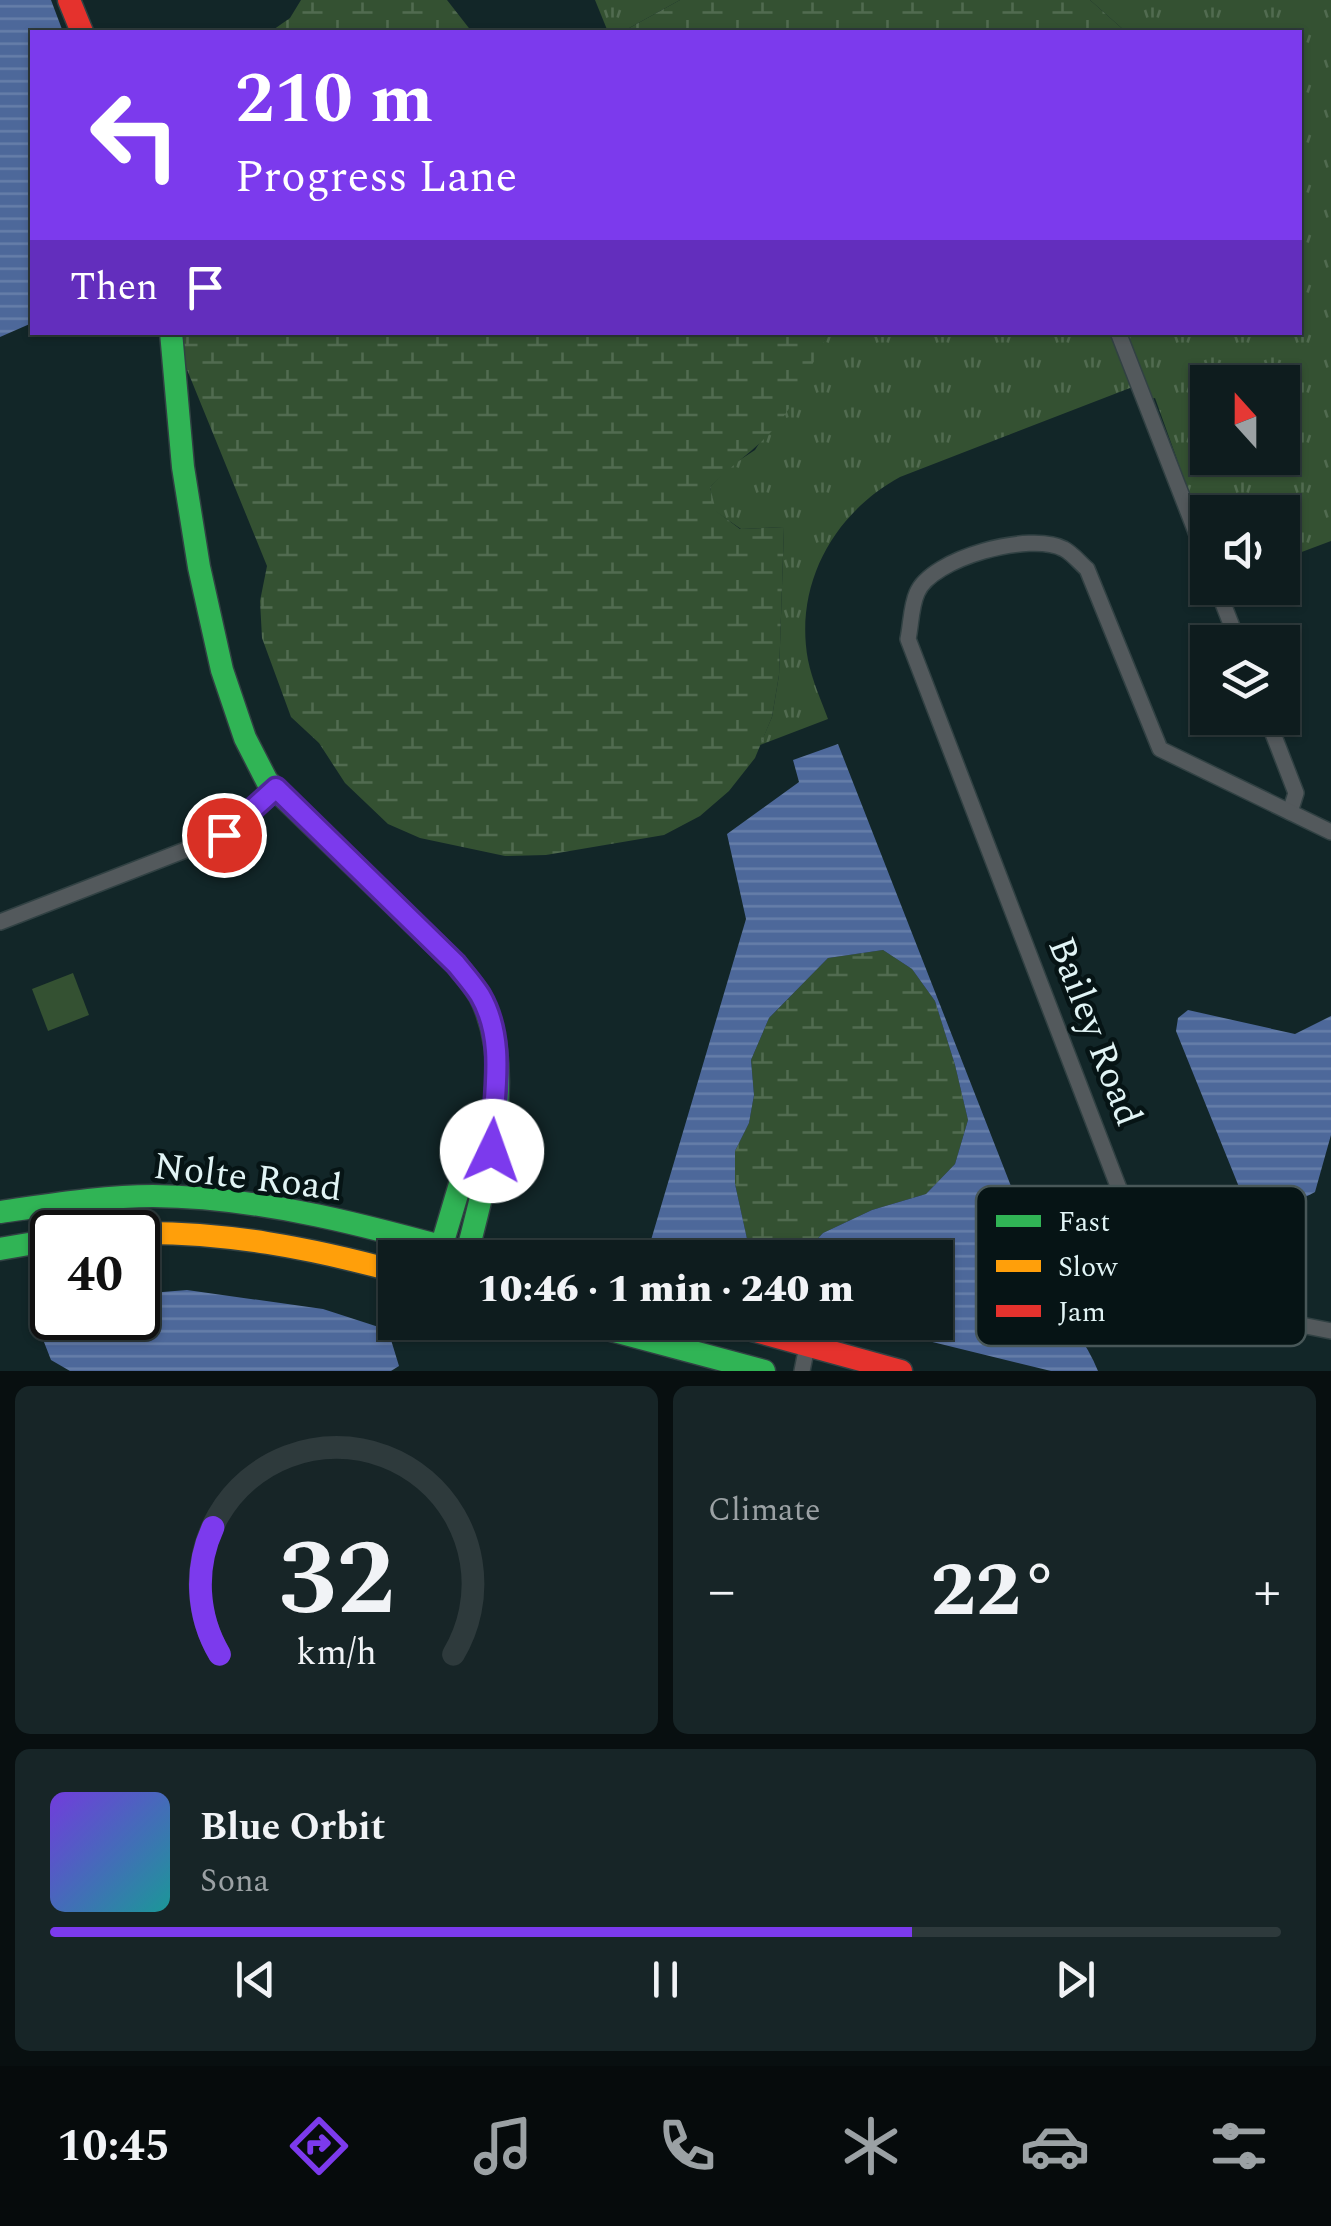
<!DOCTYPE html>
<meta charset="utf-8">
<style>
:root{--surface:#0e1c1e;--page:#172527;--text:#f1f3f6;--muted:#9ba1a4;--line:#2e3a3c;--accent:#7c3aed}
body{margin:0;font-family:Spectral,serif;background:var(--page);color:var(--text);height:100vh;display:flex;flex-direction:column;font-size:38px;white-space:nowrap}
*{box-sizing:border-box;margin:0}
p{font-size:32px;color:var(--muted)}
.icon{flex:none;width:55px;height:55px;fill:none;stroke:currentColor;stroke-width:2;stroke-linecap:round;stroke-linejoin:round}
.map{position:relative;height:1371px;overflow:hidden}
.sheet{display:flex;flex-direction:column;gap:15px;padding:15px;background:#080f10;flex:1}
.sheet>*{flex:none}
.banner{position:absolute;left:30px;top:30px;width:1272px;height:305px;border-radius:0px;box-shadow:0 2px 8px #0004,0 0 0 2px var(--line);background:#7c3aed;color:#fff;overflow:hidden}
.needle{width:65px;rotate:339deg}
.controls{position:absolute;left:1190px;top:365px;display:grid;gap:20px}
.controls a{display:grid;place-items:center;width:110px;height:110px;border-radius:0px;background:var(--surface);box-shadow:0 2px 8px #0004,0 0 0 2px var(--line);font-size:50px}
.speed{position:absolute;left:30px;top:1210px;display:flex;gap:20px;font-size:50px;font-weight:700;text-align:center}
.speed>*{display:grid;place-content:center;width:130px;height:130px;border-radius:50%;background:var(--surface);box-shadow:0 2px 8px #0004,0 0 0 2px var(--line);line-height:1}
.speed .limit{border:5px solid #111;border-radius:15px;background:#fff;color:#111}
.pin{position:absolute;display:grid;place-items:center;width:85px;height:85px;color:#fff;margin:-42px;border:5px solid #fff;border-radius:50%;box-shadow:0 2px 10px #0007}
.me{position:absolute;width:110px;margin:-55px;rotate:3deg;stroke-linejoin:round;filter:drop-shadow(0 0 8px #0008)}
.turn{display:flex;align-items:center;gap:35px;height:210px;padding:0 40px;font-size:45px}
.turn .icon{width:130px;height:130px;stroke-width:2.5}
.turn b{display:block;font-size:70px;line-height:85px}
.then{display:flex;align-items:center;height:95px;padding:0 40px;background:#0003;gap:20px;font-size:38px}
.big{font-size:75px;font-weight:800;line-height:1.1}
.sheet .widget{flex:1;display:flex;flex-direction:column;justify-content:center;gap:15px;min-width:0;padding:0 35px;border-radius:15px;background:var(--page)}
.sheet .dial{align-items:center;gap:0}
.dial svg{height:260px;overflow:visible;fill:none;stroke:var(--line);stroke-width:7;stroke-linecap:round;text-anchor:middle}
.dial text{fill:var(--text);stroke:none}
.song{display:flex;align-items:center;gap:30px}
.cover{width:120px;height:120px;border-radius:15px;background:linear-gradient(135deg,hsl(260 70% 55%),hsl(180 70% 35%))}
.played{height:10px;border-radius:5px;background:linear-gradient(90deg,var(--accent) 70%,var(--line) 70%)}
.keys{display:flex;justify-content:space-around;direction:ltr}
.heat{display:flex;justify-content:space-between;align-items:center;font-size:55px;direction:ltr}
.sheet .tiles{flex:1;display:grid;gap:15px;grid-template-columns:1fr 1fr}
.widget:last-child{grid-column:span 2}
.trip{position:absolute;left:378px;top:1240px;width:575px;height:100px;border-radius:0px;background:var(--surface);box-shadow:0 2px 8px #0004,0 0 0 2px var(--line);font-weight:800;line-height:100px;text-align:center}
.dock{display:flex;height:160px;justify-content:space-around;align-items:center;background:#060b0c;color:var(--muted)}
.dock .icon{width:70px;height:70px}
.dock .selected{color:var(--accent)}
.dock b{font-size:45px;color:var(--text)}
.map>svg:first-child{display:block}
.grass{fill:url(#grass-tufts);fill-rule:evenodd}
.wetland{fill:url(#wetland-marsh)}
.pitch{fill:#345132}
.water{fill:url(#water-rules)}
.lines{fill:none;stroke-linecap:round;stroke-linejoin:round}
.street-casing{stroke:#314143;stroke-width:18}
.fast-casing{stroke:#314143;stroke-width:25}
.slow-casing{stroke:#314143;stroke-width:25}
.jam-casing{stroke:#314143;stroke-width:25}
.street{stroke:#53595c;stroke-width:15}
.fast{stroke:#30b455;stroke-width:22}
.slow{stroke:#ff9f0a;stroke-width:22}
.jam{stroke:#e5322d;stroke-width:22}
.route-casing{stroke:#51269a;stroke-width:25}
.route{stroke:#7c3aed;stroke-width:18}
.labels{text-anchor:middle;stroke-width:9;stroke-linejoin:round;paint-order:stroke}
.street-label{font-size:38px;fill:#e1f4f5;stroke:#061415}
.key{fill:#061415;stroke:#485758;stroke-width:2.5}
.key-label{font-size:28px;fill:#e1f4f5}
</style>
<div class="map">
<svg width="1331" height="1371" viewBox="0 0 1331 1371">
<defs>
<pattern id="grass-tufts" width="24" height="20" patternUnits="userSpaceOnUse" patternTransform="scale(2.5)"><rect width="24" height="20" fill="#345132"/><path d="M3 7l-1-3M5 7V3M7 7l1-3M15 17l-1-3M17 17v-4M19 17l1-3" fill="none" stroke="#516b50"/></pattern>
<pattern id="wetland-marsh" width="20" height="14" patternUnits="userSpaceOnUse" patternTransform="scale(2.5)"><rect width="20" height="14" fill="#345132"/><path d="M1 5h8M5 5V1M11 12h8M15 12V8" fill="none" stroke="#516b50"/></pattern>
<pattern id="water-rules" width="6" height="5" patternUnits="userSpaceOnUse" patternTransform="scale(2.5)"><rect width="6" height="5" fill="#4d689a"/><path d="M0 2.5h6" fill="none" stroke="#667ea9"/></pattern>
</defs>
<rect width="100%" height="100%" fill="#122628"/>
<g class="grass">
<polygon points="595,0 680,0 622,32 608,32"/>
<path d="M 1090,0 L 1331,0 L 1331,541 L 1283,559 L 1282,512 L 1208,512 L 1207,543 L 1155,398 L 1142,401 L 1134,388 L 1130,388 L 900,477 C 834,513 794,584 808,660 C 812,680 821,700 828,719 L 760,745 L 772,717 L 779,675 L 784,527 L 741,529 L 715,511 L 710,487 L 729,467 L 755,450 L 829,333 L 1300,332 L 1300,32 L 1126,32 ZM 1208,382 L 1282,382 L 1282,458 L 1208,458 Z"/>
</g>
<g class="wetland">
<polygon points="301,0 447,0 472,32 270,32 290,18"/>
<polygon points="680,0 1090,0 1126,32 622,32"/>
<path d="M 178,333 L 829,333 C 813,359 802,392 784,416 C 764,445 734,462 710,487 L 716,511 L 740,529 L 784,527 L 779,675 L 772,717 L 755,758 L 729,791 L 700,816 L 664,835 L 546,855 L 505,856 L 420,838 L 388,824 L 345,783 L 319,743 L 291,717 L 262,638 L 260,601 L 267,566 L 179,350 Z"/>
<polygon points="883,950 912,969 935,1001 955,1065 968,1120 955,1164 926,1194 872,1210 823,1233 800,1257 751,1257 735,1184 735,1151 749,1123 754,1095 751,1060 769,1018 828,958"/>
</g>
<polygon class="pitch" points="73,973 89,1015 48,1031 32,989"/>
<g class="water">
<polygon points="0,0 51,0 63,32 32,32 32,323 0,337"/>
<path d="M 838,744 L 1052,1291 C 1065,1320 1087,1342 1098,1371 L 1051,1371 L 855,1323 L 935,1322 L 935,1258 L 800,1257 L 823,1233 L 872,1210 L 926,1194 L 955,1164 L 968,1120 L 955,1065 L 935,1001 L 912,969 L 883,950 L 828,958 L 769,1018 L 751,1060 L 754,1095 L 749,1123 L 735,1151 L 735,1184 L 751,1257 L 646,1257 L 746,919 L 727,834 L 799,782 L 793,760 Z"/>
<path d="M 1188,1010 L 1295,1034 L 1331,1016 L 1331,1135 L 1315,1192 C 1284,1209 1270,1202 1239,1187 L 1176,1031 L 1178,1018 Z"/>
<polygon points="187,1290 323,1309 388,1330 399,1366 391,1371 70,1371 51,1360 37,1324 52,1307 52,1318 138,1318 138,1294"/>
</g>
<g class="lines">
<g class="street-casing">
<g id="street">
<polyline points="1118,332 1208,563"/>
<polyline points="1217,588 1238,642"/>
<polyline points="1267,718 1296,793 1290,812"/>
<path d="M 1331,832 L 1160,749 L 1087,569 C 1080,563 1072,553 1064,549 C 1031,531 931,558 917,593 C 911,606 911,625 908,639 L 1143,1251 L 1165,1283 L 1250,1315 L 1331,1331"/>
<polyline points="0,922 224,835 276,788"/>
<polyline points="802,1371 807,1346"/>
</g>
</g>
<g class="fast-casing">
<g id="fast">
<path d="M 171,332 L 183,467 L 199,567 L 222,670 L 245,738 L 267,781 L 456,964 C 465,976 477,988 483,1002 C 517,1079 485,1180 466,1258"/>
<path d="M 0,1212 C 50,1205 102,1196 153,1196 C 266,1197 376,1228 484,1258"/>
<polyline points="0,1249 52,1240"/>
<polyline points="438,1258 466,1164 491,1122"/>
<polyline points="581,1322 764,1371"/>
</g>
</g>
<g class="slow-casing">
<path id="slow" d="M 138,1233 C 226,1232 310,1248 395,1271"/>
</g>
<g class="jam-casing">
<g id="jam">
<polyline points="69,0 82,32"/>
<polyline points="723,1322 901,1371"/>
</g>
</g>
<use href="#street" class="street"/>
<use href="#fast" class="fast"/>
<use href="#slow" class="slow"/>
<use href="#jam" class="jam"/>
</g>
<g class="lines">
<g class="route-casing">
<path id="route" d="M 224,835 L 276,788 L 456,964 C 464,974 473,984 480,995 C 508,1043 492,1099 492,1151"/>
</g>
<use href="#route" class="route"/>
</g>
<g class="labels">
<g class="street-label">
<text transform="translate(1096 1031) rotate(69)" y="13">Bailey Road</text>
<text transform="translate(248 1176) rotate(7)" y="13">Nolte Road</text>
</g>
</g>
<rect x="976" y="1186" width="330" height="160" rx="15" class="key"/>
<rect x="996" y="1215" width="45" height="12" fill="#30b455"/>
<rect x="996" y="1260" width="45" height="12" fill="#ff9f0a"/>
<rect x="996" y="1305" width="45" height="12" fill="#e5322d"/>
<g class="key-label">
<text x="1058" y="1231">Fast</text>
<text x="1058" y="1276">Slow</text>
<text x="1058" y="1321">Jam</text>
</g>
</svg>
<div class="controls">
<a><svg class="needle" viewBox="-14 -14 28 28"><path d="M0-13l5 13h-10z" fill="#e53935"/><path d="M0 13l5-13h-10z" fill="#9ba1a4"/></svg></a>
<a><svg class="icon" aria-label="sound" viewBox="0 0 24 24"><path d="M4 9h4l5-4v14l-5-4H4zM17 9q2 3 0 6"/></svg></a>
<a><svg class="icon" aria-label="layers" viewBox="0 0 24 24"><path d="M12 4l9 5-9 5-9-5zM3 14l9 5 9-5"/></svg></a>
</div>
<div class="speed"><div class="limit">40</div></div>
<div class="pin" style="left:224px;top:835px;background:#d93025"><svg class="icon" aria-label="arrive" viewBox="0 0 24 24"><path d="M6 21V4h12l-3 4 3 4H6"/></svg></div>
<svg class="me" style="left:492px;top:1151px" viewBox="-20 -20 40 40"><circle r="19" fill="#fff"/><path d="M0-13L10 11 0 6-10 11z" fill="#7c3aed"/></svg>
<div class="trip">10:46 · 1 min · 240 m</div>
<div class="banner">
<div class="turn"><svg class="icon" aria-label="left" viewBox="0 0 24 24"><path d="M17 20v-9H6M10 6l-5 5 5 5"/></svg><div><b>210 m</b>Progress Lane</div></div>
<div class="then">Then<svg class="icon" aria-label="arrive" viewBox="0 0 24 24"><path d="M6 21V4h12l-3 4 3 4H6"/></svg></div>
</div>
</div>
<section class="sheet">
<div class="tiles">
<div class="widget dial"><svg viewBox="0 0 100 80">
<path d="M14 69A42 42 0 1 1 86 69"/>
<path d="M14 69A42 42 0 0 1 12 30" stroke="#7c3aed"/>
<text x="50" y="56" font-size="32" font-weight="700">32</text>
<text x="50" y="72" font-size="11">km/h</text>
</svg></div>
<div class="widget"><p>Climate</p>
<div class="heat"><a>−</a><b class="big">22°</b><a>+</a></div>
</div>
<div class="widget">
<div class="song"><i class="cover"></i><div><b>Blue Orbit</b><p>Sona</p></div></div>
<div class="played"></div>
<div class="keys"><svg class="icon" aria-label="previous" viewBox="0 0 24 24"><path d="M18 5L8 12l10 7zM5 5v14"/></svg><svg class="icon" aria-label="pause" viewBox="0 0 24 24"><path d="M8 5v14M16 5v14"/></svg><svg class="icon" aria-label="next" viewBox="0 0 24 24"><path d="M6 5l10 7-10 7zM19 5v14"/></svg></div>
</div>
</div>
</section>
<nav class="dock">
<b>10:45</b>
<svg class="icon selected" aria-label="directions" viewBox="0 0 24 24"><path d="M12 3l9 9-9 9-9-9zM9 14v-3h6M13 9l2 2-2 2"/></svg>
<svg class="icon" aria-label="music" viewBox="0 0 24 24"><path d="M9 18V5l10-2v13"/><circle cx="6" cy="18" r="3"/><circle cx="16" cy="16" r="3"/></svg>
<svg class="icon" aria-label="phone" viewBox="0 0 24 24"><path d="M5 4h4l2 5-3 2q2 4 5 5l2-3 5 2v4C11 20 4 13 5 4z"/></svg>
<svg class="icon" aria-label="climate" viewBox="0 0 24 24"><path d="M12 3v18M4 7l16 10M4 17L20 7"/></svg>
<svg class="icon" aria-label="car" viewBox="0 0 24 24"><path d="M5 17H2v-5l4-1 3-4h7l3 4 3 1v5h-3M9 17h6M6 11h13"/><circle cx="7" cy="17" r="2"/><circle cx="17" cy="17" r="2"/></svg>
<svg class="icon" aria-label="filters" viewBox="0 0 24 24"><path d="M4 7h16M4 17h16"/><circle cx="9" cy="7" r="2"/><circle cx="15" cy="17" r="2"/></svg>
</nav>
